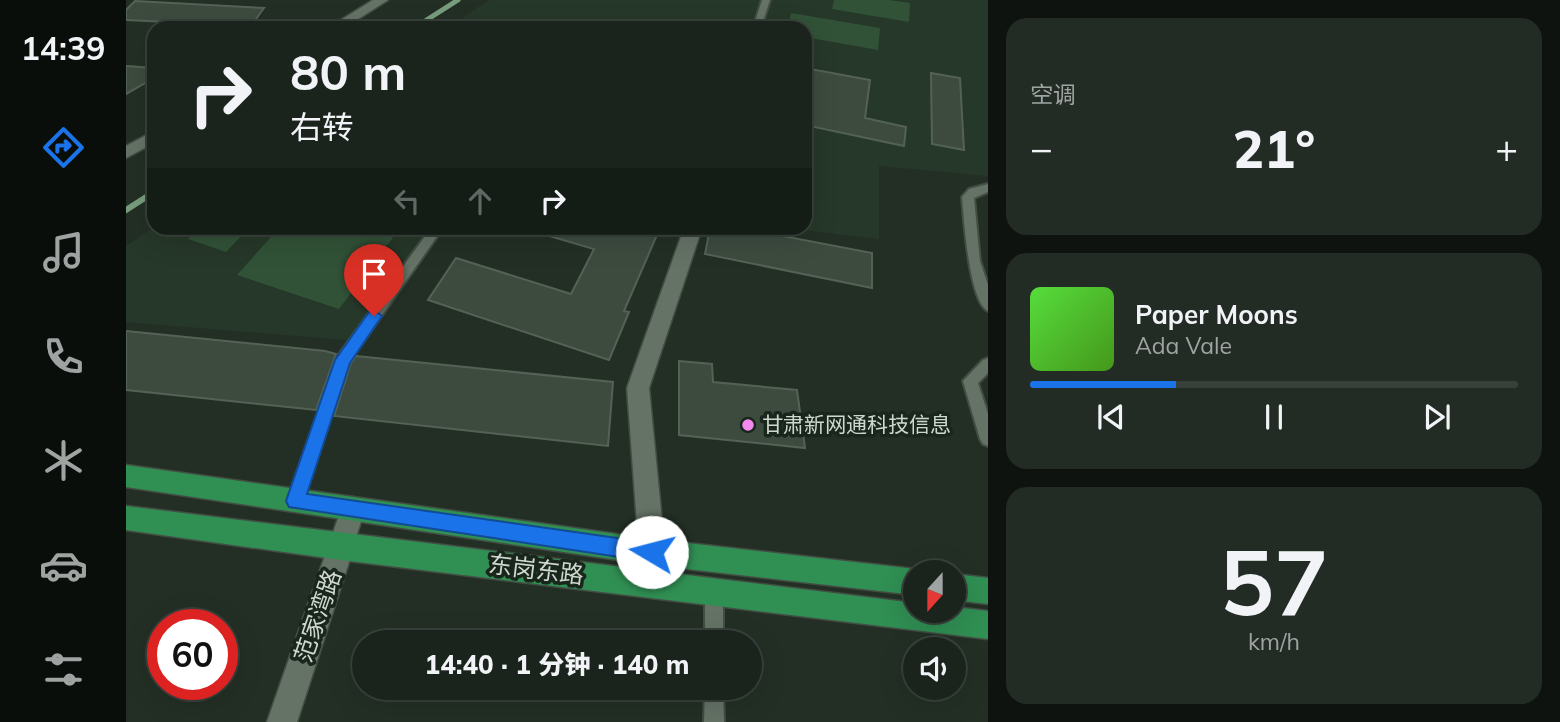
<!DOCTYPE html>
<html lang="zh">
<meta charset="utf-8">
<style>
:root{--surface:#1a231c;--page:#232b25;--text:#f1f3f6;--muted:#9fa4a3;--line:#38403b;--accent:#1a73e8}
body{margin:0;font-family:Mulish,"Noto Sans SC",sans-serif;background:var(--page);color:var(--text);height:100vh;display:flex;flex-direction:column;font-size:26px;white-space:nowrap}
*{box-sizing:border-box;margin:0}
p{font-size:23px;color:var(--muted)}
.icon{flex:none;width:38px;height:38px;fill:none;stroke:currentColor;stroke-width:2;stroke-linecap:round;stroke-linejoin:round}
.map{position:relative;flex:1;overflow:hidden}
.details{display:flex;flex-direction:column;gap:18px;padding:18px;background:#0e130f;width:572px}
.details>*{flex:none}
.top-card{position:absolute;left:21px;top:21px;width:665px;height:214px;border-radius:21px;box-shadow:0 7px 28px #0002,0 0 0 2px var(--line);background:#1a231c;color:var(--text);overflow:hidden}
.needle{width:46px;rotate:201deg}
.controls{position:absolute;left:777px;top:560px;display:grid;gap:14px}
.controls a{display:grid;place-items:center;width:63px;height:63px;border-radius:50%;background:var(--surface);box-shadow:0 7px 28px #0002,0 0 0 2px var(--line);font-size:35px}
.speed{position:absolute;left:21px;top:609px;display:flex;gap:14px;font-size:35px;font-weight:700;text-align:center}
.speed>*{display:grid;place-content:center;width:91px;height:91px;border-radius:50%;background:var(--surface);box-shadow:0 7px 28px #0002,0 0 0 2px var(--line);line-height:1}
.speed .limit{border:10px solid #d22;background:#fff;color:#111}
.pin{position:absolute;display:grid;place-items:center;width:60px;height:60px;color:#fff;margin:-72px -30px;border-radius:50% 50% 50% 0;rotate:-45deg;box-shadow:0 0 7px #0007}
.pin .icon{rotate:45deg}
.me{position:absolute;width:77px;margin:-38px;rotate:278deg;stroke-linejoin:round;filter:drop-shadow(0 0 5px #0008)}
.turn{display:flex;align-items:center;gap:24px;height:147px;padding:0 28px;font-size:32px}
.turn .icon{width:91px;height:91px;stroke-width:2.5}
.turn b{display:block;font-size:49px;line-height:60px}
.lanes{display:flex;align-items:center;height:66px;padding:0 28px;background:#0003;justify-content:center;gap:35px;direction:ltr}
.lanes .off{opacity:.35}
.big{font-size:52px;font-weight:800;line-height:1.1}
.details .card{flex:1;display:flex;flex-direction:column;justify-content:center;gap:10px;min-width:0;padding:0 24px;border-radius:21px;background:var(--page)}
.details .dial{align-items:center;gap:0}
.dial b{font-size:91px;line-height:1}
.song{display:flex;align-items:center;gap:21px}
.cover{width:84px;height:84px;border-radius:10px;background:linear-gradient(135deg,hsl(110 70% 55%),hsl(100 70% 35%))}
.played{height:7px;border-radius:4px;background:linear-gradient(90deg,var(--accent) 30%,var(--line) 30%)}
.keys{display:flex;justify-content:space-around;direction:ltr}
.heat{display:flex;justify-content:space-between;align-items:center;font-size:38px;direction:ltr}
.trip{position:absolute;left:226px;top:630px;width:410px;height:70px;border-radius:35px;background:var(--surface);box-shadow:0 7px 28px #0002,0 0 0 2px var(--line);font-weight:800;line-height:70px;text-align:center}
main{display:flex;flex:1;min-height:0}
.menu{display:flex;flex-direction:column;width:126px;justify-content:space-around;align-items:center;background:#0a0e0b;color:var(--muted)}
.menu .icon{width:49px;height:49px}
.menu .selected{color:var(--accent)}
.menu b{font-size:32px;color:var(--text)}
.map>svg:first-child{display:block}
.built{fill:#263829}
.green{fill:#315237}
.lines{fill:none;stroke-linecap:round;stroke-linejoin:round}
.stream-far1{stroke:#789d7e;stroke-width:5}
.stream{stroke:#789d7e;stroke-width:6}
.building{fill:#3d4b3f;stroke:#546256;stroke-width:2}
.service-casing{stroke:#434d44;stroke-width:4}
.minor-casing{stroke:#434d44;stroke-width:3}
.tertiary-casing{stroke:#434d44;stroke-width:3}
.secondary-casing{stroke:#434d44;stroke-width:3}
.primary-casing{stroke:#434d44;stroke-width:3}
.service{fill:#657367;fill-rule:evenodd}
.minor{fill:#657367;fill-rule:evenodd}
.tertiary{fill:#657367;fill-rule:evenodd}
.secondary{fill:#657367;fill-rule:evenodd}
.primary{fill:#308f53;fill-rule:evenodd}
.route{fill:#1a73e8;stroke:#114b97;stroke-width:2}
.poi-dot{fill:#f489f0;stroke:#19261b;stroke-width:2.5}
.labels{text-anchor:middle;stroke-width:7;stroke-linejoin:round;paint-order:stroke}
.poi-label{font-size:21px;fill:#cfd7d0;stroke:#19261b;text-anchor:start}
.near-street-label{font-size:24px;fill:#cfd7d0;stroke:#19261b}
</style>
<main>
<nav class="menu">
<b>14:39</b>
<svg class="icon selected" aria-label="directions" viewBox="0 0 24 24"><path d="M12 3l9 9-9 9-9-9zM9 14v-3h6M13 9l2 2-2 2"/></svg>
<svg class="icon" aria-label="music" viewBox="0 0 24 24"><path d="M9 18V5l10-2v13"/><circle cx="6" cy="18" r="3"/><circle cx="16" cy="16" r="3"/></svg>
<svg class="icon" aria-label="phone" viewBox="0 0 24 24"><path d="M5 4h4l2 5-3 2q2 4 5 5l2-3 5 2v4C11 20 4 13 5 4z"/></svg>
<svg class="icon" aria-label="climate" viewBox="0 0 24 24"><path d="M12 3v18M4 7l16 10M4 17L20 7"/></svg>
<svg class="icon" aria-label="car" viewBox="0 0 24 24"><path d="M5 17H2v-5l4-1 3-4h7l3 4 3 1v5h-3M9 17h6M6 11h13"/><circle cx="7" cy="17" r="2"/><circle cx="17" cy="17" r="2"/></svg>
<svg class="icon" aria-label="filters" viewBox="0 0 24 24"><path d="M4 7h16M4 17h16"/><circle cx="9" cy="7" r="2"/><circle cx="15" cy="17" r="2"/></svg>
</nav>
<div class="map">
<svg width="862" height="722" viewBox="0 0 862 722">
<rect width="100%" height="100%" fill="#232f25"/>
<g class="built">
<polygon points="363,0 862,0 862,176 753,166 753,239 660,228 679,228 679,28 322,28"/>
<polygon points="28,227 317,228 231,341 0,322 0,246"/>
</g>
<g class="green">
<polygon points="708,0 763,0 784,3 783,22 706,9"/>
<polygon points="665,13 754,28 752,50 679,37 679,28 662,28"/>
<polygon points="74,228 123,228 100,252 62,239"/>
<polygon points="153,228 274,228 213,309 111,275"/>
</g>
<g class="lines">
<polyline class="stream-far1" points="288,28 332,0"/>
<polyline class="stream" points="0,210 28,192"/>
</g>
<g class="building">
<polygon points="9,1 138,8 125,26 0,20 0,10"/>
<polygon points="0,66 28,68 28,78 0,94"/>
<polygon points="679,68 744,80 739,118 780,127 778,146 679,125"/>
<polygon points="805,73 834,78 838,150 806,144"/>
<polygon points="413,228 534,228 498,311 503,312 483,360 302,300 330,258 445,294 468,249 413,233"/>
<polygon points="584,228 615,228 746,253 746,288 579,254"/>
<polygon points="0,331 199,351 210,354 190,410 0,390"/>
<polygon points="230,356 487,382 482,446 208,416 225,363"/>
<polygon points="553,361 586,364 587,382 671,390 679,448 553,435"/>
</g>
<g class="lines">
<g class="service-casing">
<g id="service">
<polygon points="636,0 644,0 635,28 627,28"/>
<path d="M 862,184 L 862,192 L 848,198 L 854,261 L 862,285 L 862,311 C 843,302 838,219 836,197 L 843,189 Z"/>
<polygon points="305,228 317,228 223,362 177,501 175,507 169,509 163,507 161,501 212,356"/>
<polygon points="862,358 862,373 852,383 862,414 862,446 857,444 854,439 837,381 857,360"/>
<polygon points="588,583 594,586 597,592 597,642 579,642 579,592 582,586"/>
<polygon points="579,688 597,688 598,722 578,722"/>
</g>
</g>
<g class="minor-casing">
<polygon id="minor" points="558,228 576,228 523,388 539,552 539,585 535,594 526,598 517,594 513,585 513,552 501,388"/>
</g>
<g class="tertiary-casing">
<g id="tertiary">
<polygon points="247,0 262,0 218,28 202,28"/>
<polygon points="28,131 28,143 0,158 0,146"/>
<polygon points="227,497 236,501 239,509 224,556 215,560 206,556 202,547 218,501"/>
</g>
</g>
<g class="secondary-casing">
<polygon id="secondary" points="215,534 224,538 228,547 171,722 141,722 202,547 206,538"/>
</g>
<g class="primary-casing">
<g id="primary">
<polygon points="0,465 526,539 789,569 797,572 789,572 789,595 526,565 0,487"/>
<polygon points="0,506 789,603 789,611 828,611 828,607 862,611 862,639 215,560 0,530"/>
<polygon points="828,574 862,578 862,604 828,600"/>
</g>
</g>
<use href="#service" class="service"/>
<use href="#minor" class="minor"/>
<use href="#tertiary" class="tertiary"/>
<use href="#secondary" class="secondary"/>
<use href="#primary" class="primary"/>
</g>
<polygon class="route" points="248,310 256,316 224,363 181,494 526,543 533,546 536,552 533,559 526,562 163,507 160,501 209,360 243,312"/>
<circle class="poi-dot" cx="622" cy="425" r="7"/>
<g class="labels">
<g class="poi-label">
<text x="636" y="432">甘肃新网通科技信息</text>
</g>
<g class="near-street-label">
<text transform="translate(410 570) rotate(7)" y="8">东岗东路</text>
<text transform="translate(192 616) rotate(-71)" y="8">范家湾路</text>
</g>
</g>
</svg>
<div class="controls">
<a><svg class="needle" viewBox="-14 -14 28 28"><path d="M0-13l5 13h-10z" fill="#e53935"/><path d="M0 13l5-13h-10z" fill="#9fa4a3"/></svg></a>
<a><svg class="icon" aria-label="sound" viewBox="0 0 24 24"><path d="M4 9h4l5-4v14l-5-4H4zM17 9q2 3 0 6"/></svg></a>
</div>
<div class="speed"><div class="limit">60</div></div>
<div class="pin" style="left:248px;top:316px;background:#d93025"><svg class="icon" aria-label="arrive" viewBox="0 0 24 24"><path d="M6 21V4h12l-3 4 3 4H6"/></svg></div>
<svg class="me" style="left:526px;top:552px" viewBox="-20 -20 40 40"><circle r="19" fill="#fff"/><path d="M0-13L10 11 0 6-10 11z" fill="#1a73e8"/></svg>
<div class="trip">14:40 · 1 分钟 · 140 m</div>
<div class="top-card">
<div class="turn"><svg class="icon" aria-label="right" viewBox="0 0 24 24"><path d="M7 20v-9h11M14 6l5 5-5 5"/></svg><div><b>80 m</b>右转</div></div>
<div class="lanes"><svg class="icon off" aria-label="left" viewBox="0 0 24 24"><path d="M17 20v-9H6M10 6l-5 5 5 5"/></svg><svg class="icon off" aria-label="ahead" viewBox="0 0 24 24"><path d="M12 20V5M6 11l6-6 6 6"/></svg><svg class="icon" aria-label="right" viewBox="0 0 24 24"><path d="M7 20v-9h11M14 6l5 5-5 5"/></svg></div>
</div>
</div>
<section class="details">
<div class="card"><p>空调</p>
<div class="heat"><a>−</a><b class="big">21°</b><a>+</a></div>
</div>
<div class="card">
<div class="song"><i class="cover"></i><div><b>Paper Moons</b><p>Ada Vale</p></div></div>
<div class="played"></div>
<div class="keys"><svg class="icon" aria-label="previous" viewBox="0 0 24 24"><path d="M18 5L8 12l10 7zM5 5v14"/></svg><svg class="icon" aria-label="pause" viewBox="0 0 24 24"><path d="M8 5v14M16 5v14"/></svg><svg class="icon" aria-label="next" viewBox="0 0 24 24"><path d="M6 5l10 7-10 7zM19 5v14"/></svg></div>
</div>
<div class="card dial"><b>57</b><p>km/h</p></div>
</section>
</main>
